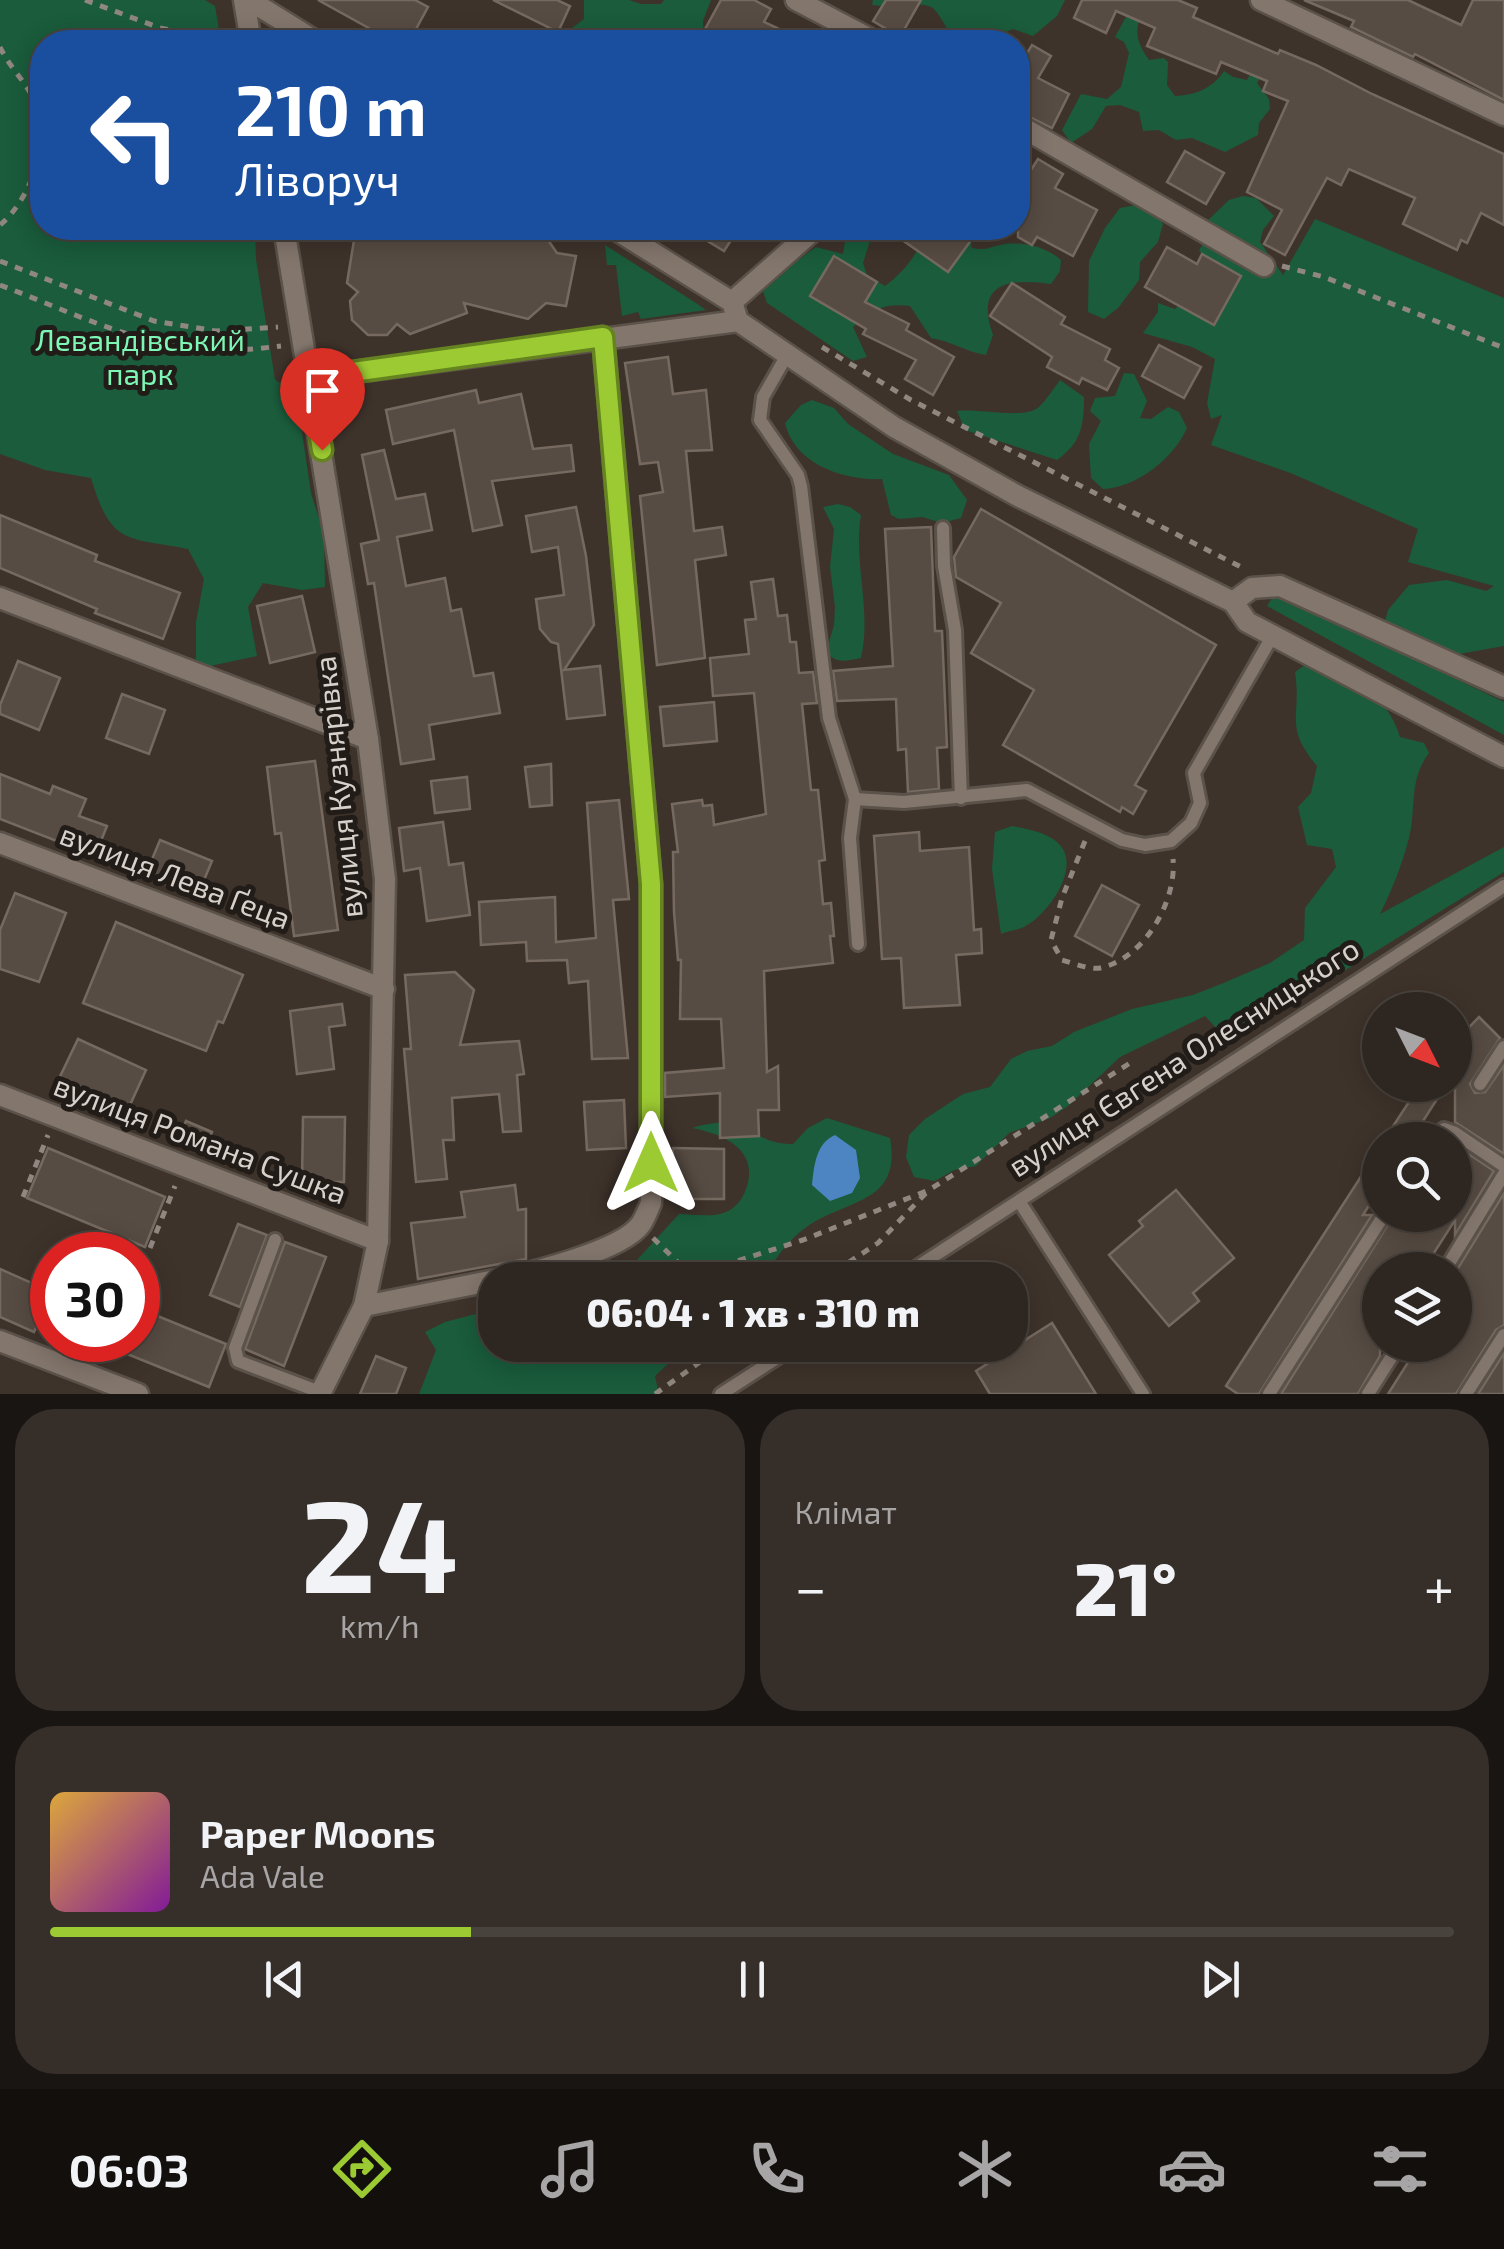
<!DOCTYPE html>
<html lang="uk">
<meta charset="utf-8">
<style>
:root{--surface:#2e2620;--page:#362e29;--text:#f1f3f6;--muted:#a7a5a5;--line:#49433e;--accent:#9cca32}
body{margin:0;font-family:"Exo 2",sans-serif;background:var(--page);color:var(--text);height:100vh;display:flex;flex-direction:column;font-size:38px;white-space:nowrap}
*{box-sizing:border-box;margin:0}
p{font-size:32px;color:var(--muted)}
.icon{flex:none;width:55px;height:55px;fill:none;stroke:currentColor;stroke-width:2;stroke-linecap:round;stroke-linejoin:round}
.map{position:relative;height:1394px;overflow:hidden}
.sheet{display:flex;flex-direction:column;gap:15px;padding:15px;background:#191512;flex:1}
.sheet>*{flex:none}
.top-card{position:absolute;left:30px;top:30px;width:1000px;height:210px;border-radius:40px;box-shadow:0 5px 25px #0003,0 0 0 2px var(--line);background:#1a4fa0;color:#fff;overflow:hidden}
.needle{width:65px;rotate:132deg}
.tools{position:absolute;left:1362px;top:992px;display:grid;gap:20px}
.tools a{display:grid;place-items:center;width:110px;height:110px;border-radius:50%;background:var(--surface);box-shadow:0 5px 25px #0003,0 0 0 2px var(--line);font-size:50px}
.speed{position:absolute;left:30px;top:1232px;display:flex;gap:20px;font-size:50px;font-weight:700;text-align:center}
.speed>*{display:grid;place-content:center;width:130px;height:130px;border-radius:50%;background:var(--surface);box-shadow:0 5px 25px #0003,0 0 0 2px var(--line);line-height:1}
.speed .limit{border:15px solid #d22;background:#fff;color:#111}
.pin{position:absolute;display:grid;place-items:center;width:85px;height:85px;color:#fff;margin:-102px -42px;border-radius:50% 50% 50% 0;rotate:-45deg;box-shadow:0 0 10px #0007}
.pin .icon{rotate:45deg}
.me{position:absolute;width:110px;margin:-55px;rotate:0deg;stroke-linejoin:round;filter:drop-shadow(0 0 8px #0008)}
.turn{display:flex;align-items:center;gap:35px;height:210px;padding:0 40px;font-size:45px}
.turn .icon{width:130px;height:130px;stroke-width:2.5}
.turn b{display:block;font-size:70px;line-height:85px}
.big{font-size:75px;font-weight:800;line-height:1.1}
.sheet .card{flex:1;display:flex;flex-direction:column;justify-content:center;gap:15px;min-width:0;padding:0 35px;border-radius:40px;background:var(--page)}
.sheet .dial{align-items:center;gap:0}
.dial b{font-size:130px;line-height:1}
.song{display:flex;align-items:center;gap:30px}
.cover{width:120px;height:120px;border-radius:15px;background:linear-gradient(135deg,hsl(40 70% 55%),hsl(290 70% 35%))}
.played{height:10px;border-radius:5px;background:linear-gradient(90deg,var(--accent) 30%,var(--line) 30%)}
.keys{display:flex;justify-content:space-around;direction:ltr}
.heat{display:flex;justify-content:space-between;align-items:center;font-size:55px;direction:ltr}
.sheet .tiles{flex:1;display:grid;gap:15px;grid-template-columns:1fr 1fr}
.card:last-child{grid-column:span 2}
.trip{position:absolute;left:478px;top:1262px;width:550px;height:100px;border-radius:40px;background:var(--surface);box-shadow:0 5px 25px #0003,0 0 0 2px var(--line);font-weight:800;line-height:100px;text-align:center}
.tabs{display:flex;height:160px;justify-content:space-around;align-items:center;background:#120f0d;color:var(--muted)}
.tabs .icon{width:70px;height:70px}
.tabs .selected{color:var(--accent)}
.tabs b{font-size:45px;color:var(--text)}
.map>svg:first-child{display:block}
.green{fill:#1a5c3c}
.water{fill:#4d85c3}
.building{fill:#574c43;stroke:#766a60;stroke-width:2.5}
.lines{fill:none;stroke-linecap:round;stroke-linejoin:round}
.service-casing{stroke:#5b524a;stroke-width:18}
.minor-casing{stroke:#5b524a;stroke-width:25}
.path{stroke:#908780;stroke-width:5;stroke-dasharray:8 8;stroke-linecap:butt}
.service{stroke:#83766d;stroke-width:12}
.minor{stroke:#83766d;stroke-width:20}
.route-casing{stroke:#658320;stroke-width:25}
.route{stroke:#9cca32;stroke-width:18}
.labels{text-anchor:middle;stroke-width:10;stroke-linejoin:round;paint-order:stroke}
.park-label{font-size:30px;fill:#7ef6b5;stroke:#211c18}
.street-label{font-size:30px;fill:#d8d1cb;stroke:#211c18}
</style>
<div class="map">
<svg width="1504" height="1394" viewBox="0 0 1504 1394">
<rect width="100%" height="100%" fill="#3e332b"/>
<g class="green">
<path d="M 0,0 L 205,0 L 215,6 L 221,42 L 42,42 L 42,228 L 255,228 L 256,259 L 275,380 L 296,392 L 311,493 L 324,534 L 325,587 L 302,590 L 263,583 L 248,607 L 257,656 L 196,669 L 196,622 L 204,579 L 188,549 C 125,537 111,545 91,478 L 45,470 L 0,454 Z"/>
<polygon points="584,0 629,0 641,4 661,4 664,0 711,0 703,21 704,42 516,42 517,35 528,30 555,41 584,19"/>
<path d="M 873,0 L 1065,0 L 1057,16 L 1033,36 L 1013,29 L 983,42 L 955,42 C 948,32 942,17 933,8 C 920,0 890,8 872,5 Z"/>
<path d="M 1146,0 C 1136,28 1132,35 1149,60 L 1164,58 L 1168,62 L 1167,85 L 1175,96 C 1196,95 1213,88 1224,71 L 1233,77 L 1247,80 L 1255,65 L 1268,64 L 1257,83 L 1269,99 L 1270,109 L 1259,123 L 1258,135 L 1225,152 L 1192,138 L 1176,140 L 1159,130 L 1143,131 L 1139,112 L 1120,105 L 1106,106 L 1092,129 L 1071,143 L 1062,130 L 1081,94 L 1107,99 L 1121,87 L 1129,53 L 1124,42 L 1115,37 L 1127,15 Z"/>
<polygon points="1243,196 1256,198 1274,216 1263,230 1260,242 1283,275 1315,219 1504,298 1504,646 1442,657 1383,629 1388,610 1409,585 1447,580 1486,591 1494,586 1408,562 1418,529 1293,474 1211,445 1222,415 1211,419 1207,403 1215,359 1192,347 1143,333 1158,312 1158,303 1175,309 1189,295 1207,262 1199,250 1215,228 1207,221 1229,200"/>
<polygon points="1136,205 1158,217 1163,224 1158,242 1140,262 1139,280 1119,307 1104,319 1088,312 1089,261 1105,228 1120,208"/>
<path d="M 874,228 L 863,263 L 867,275 L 885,286 C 904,272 921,251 926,228 L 967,228 L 972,248 C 989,251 990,246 1005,244 C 1025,242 1046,247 1061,260 L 1060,271 L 1051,284 C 1010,278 974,282 993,335 L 986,355 C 966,352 951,341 931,338 L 910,306 C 885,303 871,309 853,327 L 867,357 L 853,361 L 767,303 L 763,291 C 781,277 796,260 816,247 L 843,254 L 846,235 Z"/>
<polygon points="605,245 696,303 706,310 641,319 638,312 622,316 616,265 607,265"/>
<path d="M 1124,373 L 1134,374 L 1147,401 L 1140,418 L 1151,419 L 1168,407 L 1179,412 L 1187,428 C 1174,458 1136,488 1103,489 L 1091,478 L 1089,444 L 1101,421 L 1090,411 L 1095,398 L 1115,396 Z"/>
<path d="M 1060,380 L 1084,397 C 1084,426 1081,443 1057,460 L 965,430 L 957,411 C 979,408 1024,420 1039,407 C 1047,399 1053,389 1060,380 Z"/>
<path d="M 812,400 L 834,408 L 848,424 L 893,454 L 949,475 L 967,500 L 961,518 L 942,523 L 922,517 L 899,519 L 891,515 L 882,479 C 844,481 794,464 785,423 L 801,405 Z"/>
<path d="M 838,504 L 850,507 L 861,515 C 853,563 872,610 861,658 C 845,661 837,664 826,652 L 834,625 L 835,607 L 830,567 L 834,529 L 823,507 Z"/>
<polygon points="1275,593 1504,702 1504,735 1267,606"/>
<path d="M 1312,660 C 1351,681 1386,691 1400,737 L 1424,743 L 1429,753 C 1408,781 1417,806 1409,838 C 1402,865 1392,890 1380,914 L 1504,847 L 1504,872 L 1229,1042 L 1205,1016 L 1120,1057 L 1068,1106 L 1050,1118 L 1009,1133 L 976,1166 L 954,1170 L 935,1181 L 914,1177 L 906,1157 L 909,1135 L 925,1119 L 963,1094 L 990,1087 L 1011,1059 L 1027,1051 L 1052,1046 L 1074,1032 L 1132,1009 L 1193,995 L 1221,984 L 1270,963 L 1304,940 L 1305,908 L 1336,867 L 1332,849 L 1307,845 L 1298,807 L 1311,793 L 1317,766 C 1283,725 1302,718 1295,672 Z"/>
<path d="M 1012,826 C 1027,829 1045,832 1057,842 C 1084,865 1048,915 1024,927 C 1017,930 1008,931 1001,934 L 992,869 L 995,832 Z"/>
<path d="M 827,1118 L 890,1138 C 902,1204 847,1199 808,1226 C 787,1240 775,1260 762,1280 L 608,1280 L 637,1260 L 679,1214 C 692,1214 714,1218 726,1212 C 736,1208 743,1198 746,1189 C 760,1150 724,1134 692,1128 C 750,1110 747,1144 793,1144 L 808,1128 Z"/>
<polygon points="495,1309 495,1345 711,1345 671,1361 655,1376 659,1394 419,1394 436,1350 425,1332 445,1322"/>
</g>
<path class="water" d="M 835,1135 L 856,1150 L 860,1178 L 852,1193 L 830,1201 L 812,1185 C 814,1166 816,1143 835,1135 Z"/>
<g class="building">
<polygon points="318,0 415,0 428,7 409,42 394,42"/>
<polygon points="493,0 557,0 570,6 558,32"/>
<polygon points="721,0 754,0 771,9 764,22 807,42 726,42 704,31"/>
<polygon points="886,0 921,0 900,37 873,21"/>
<polygon points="1082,0 1178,0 1197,8 1193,17 1278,54 1280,50 1316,65 1372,94 1504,154 1504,225 1481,213 1467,243 1461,240 1457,250 1403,224 1415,198 1349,169 1341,185 1327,178 1285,255 1264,244 1282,210 1247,192 1288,101 1263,91 1267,81 1221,62 1216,74 1147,46 1155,28 1116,11 1106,33 1074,18"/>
<polygon points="1304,0 1408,0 1461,25 1473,0 1504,0 1504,100 1415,54 1413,57 1351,27 1354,21"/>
<polygon points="1032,45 1051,56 1038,78 1069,94 1052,128 1018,111 1018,68"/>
<polygon points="1185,151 1224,173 1206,204 1167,182"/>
<polygon points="1038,159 1063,174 1055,188 1097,210 1073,256 1037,237 1032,245 1018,237 1018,166 1029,173"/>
<polygon points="356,228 524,228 541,230 557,253 576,256 566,306 546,303 528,319 464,303 467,313 410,334 397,324 387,335 368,335 352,320 350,301 358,292 347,283"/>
<polygon points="686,228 739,228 724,251"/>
<polygon points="885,228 980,228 948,272"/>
<polygon points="1167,247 1197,264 1202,254 1241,276 1214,325 1145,287"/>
<polygon points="834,256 877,282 865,302 909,324 906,330 954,357 933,395 905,379 916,360 863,334 866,329 810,296"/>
<polygon points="1012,283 1065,317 1061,324 1110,349 1105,360 1119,368 1107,390 1082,378 1079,384 1047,367 1052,357 990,316"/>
<polygon points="1159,345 1201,367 1184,398 1142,376"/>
<polygon points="668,357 673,394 706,390 712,450 686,451 694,531 722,527 726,555 695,560 705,658 657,665 640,496 663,492 658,462 640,464 625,363"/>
<polygon points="476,390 479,403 521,394 533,449 571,445 574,471 492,481 502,525 473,531 454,430 393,444 386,410"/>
<polygon points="384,450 396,499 425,494 432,530 397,537 406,586 445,578 451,611 461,609 474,676 493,673 500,713 429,725 434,759 401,764 374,583 368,584 361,544 379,540 362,455"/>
<polygon points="576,507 586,556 594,625 564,670 600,666 605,715 567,719 558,644 551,642 540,629 536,599 564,595 558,547 532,552 526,516"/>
<polygon points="981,509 1216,645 1135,785 1146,791 1133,814 1122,807 1120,812 1003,745 1034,690 971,653 1001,603 956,577 954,557"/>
<polygon points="0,515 97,555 95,561 180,593 163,639 95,613 97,609 0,568"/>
<polygon points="931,527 935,631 942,631 947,747 937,748 939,789 908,792 906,749 898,750 896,699 837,701 833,671 893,666 885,529"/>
<polygon points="773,579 778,616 787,615 790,642 796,642 799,673 813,672 817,703 802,704 811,790 818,790 825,860 819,861 823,904 831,903 834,936 830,936 833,963 764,971 767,1072 778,1066 779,1110 758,1110 759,1136 720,1138 720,1093 665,1097 665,1073 724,1068 721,1019 680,1019 681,960 678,960 674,912 673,852 678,852 672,804 702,800 703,806 712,805 714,825 766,814 754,693 713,696 710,658 749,654 745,620 756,619 751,582"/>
<polygon points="302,596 315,652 270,663 257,606"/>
<polygon points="18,661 60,678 39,730 0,714 0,705"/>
<polygon points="122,694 165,710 149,754 106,738"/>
<polygon points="714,702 717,741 664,746 660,707"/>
<polygon points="315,761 338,930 294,936 281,833 275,834 267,767"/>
<polygon points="551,764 552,805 530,807 525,767"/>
<polygon points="0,774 50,794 53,786 86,799 79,816 107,826 95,856 0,819"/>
<polygon points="467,777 470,809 435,813 431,781"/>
<polygon points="619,800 629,899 613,900 628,1058 592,1059 588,981 569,983 567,960 527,961 526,942 481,945 479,902 555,897 556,942 596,938 587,803"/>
<polygon points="443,822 449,865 463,863 470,915 427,921 420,868 404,871 399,828"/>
<polygon points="919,832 920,851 969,847 974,930 981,929 982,953 956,955 960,1005 904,1008 901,958 882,959 874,836"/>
<polygon points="160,840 212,861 197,897 145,876"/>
<polygon points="1102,885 1139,905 1112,956 1075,936"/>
<polygon points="15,893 66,913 39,982 0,969 0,930"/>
<polygon points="116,922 243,975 223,1023 218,1021 206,1051 83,1003"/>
<polygon points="455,972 474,990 460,1045 519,1041 524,1074 517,1075 521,1131 503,1132 499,1094 452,1098 454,1140 443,1140 447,1179 416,1182 404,1049 411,1049 405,975"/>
<polygon points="342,1004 345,1025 329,1027 334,1069 297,1074 290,1011"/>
<polygon points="1479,1017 1500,1038 1470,1084 1475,1093 1485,1092 1504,1065 1504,1154 1455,1122 1455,1042"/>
<polygon points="78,1039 146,1070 124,1118 55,1087"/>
<polygon points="1420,1085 1446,1085 1411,1140 1384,1140"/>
<polygon points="624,1100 626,1148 587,1150 584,1102"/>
<polygon points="303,1117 345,1117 344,1182 302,1182"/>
<polygon points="186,1121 212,1132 205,1150 178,1140"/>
<polygon points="1455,1145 1494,1171 1455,1235 1455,1220 1423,1270 1380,1270 1380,1356 1358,1394 1281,1394 1394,1215 1455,1215"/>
<polygon points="1380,1147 1380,1188 1363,1215 1372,1215 1259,1394 1238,1394 1226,1386"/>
<polygon points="48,1148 165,1197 145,1247 27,1198"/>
<polygon points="673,1148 724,1149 724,1199 673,1199"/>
<polygon points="515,1185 518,1210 526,1209 526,1259 418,1279 411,1223 465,1217 461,1192"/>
<polygon points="1176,1190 1234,1258 1193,1293 1199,1301 1169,1326 1109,1255 1143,1226 1139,1221"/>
<polygon points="1504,1193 1504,1325 1496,1330 1456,1394 1388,1394 1419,1345 1455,1345 1455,1273"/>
<polygon points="238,1224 267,1235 240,1307 210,1295"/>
<polygon points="285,1242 326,1257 284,1366 245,1349"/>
<polygon points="0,1269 52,1292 34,1332 0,1317"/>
<polygon points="138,1308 226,1344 209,1387 95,1341 138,1340"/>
<polygon points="1052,1323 1096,1394 990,1394 976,1371"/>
<polygon points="1504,1353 1504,1394 1478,1394"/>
<polygon points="376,1356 406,1368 396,1394 360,1394"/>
</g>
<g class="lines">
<g class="service-casing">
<g id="service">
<polyline points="787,355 763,397 760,420 798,475 801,486 829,718 855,799 850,838 858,944"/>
<polyline points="943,528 944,566 955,630 961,798"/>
<polyline points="855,799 904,802 1027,790 1122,840 1145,845 1171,841 1191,823 1200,803 1194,773 1273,635"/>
<polyline points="1480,1084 1504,1047"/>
<polyline points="1432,1140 1444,1129 1455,1133 1504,1166"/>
<polyline points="1019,1201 1143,1394"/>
<polyline points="275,1240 235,1348 238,1361 320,1392"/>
<polyline points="1445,1270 1504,1174"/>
<polyline points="897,1280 1504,886"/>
<polyline points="721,1394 797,1345"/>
<polyline points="1269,1394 1384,1215"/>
<polyline points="1368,1394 1399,1345"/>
<polyline points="1466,1394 1504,1335"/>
</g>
</g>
<g class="minor-casing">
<g id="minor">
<polyline points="244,0 251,42"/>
<polyline points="249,0 317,42"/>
<polyline points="796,0 876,42"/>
<polyline points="1261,0 1504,115"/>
<polyline points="1018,125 1264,266"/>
<polyline points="284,228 368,739 385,879 378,1241 364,1306 320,1394"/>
<polyline points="613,228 732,302 738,321 894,427 1018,496 1233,602 1247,622 1504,757"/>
<polyline points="732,302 816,228"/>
<polyline points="310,378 738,321"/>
<polyline points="0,598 368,739"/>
<polyline points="1233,602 1252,588 1280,586 1504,687"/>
<polyline points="0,843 384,989"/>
<polyline points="0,1095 378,1241"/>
<path d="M 497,1280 C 530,1273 622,1251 641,1224 C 645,1218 648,1210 651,1203 L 651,884 L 603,337"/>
<polyline points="364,1306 495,1280"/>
<polyline points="0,1341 138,1394"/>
</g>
</g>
<g class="path">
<polyline points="85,0 160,28 231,41"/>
<path d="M 0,47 C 10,69 30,85 37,108 C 49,146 30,200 0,225"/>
<polyline points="0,261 154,321 216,331 278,327"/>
<polyline points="1282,266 1324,277 1504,348"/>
<path d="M 0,285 C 58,307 118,336 179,347 C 213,353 247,350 281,346"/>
<polyline points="822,347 911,400 1241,567"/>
<path d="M 1085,841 L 1062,898 L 1051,940 L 1062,960 C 1073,963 1090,970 1100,968 C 1144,959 1177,901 1173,859"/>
<polyline points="23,1197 48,1135"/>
<polyline points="653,1238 696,1280"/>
<polyline points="150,1248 175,1186"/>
<polyline points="713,1280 734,1262 803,1240 929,1190 1130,1063"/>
<polyline points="822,1280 878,1243 927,1192"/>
<polyline points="692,1345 699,1361"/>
<polyline points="655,1394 724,1345"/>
</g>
<use href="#service" class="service"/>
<use href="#minor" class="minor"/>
</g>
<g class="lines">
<g class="route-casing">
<polyline id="route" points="322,450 310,378 603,337 651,884 651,1163"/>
</g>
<use href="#route" class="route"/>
</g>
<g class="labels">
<g class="park-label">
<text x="140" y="351">Левандівський<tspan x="140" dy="34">парк</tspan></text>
</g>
<g class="street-label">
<text transform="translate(339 787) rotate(-96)" y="10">вулиця Кузнярівка</text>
<text transform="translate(175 877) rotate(21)" y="10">вулиця Лева Ґеца</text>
<text transform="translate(1184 1058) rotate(-33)" y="10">вулиця Євгена Олесницького</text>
<text transform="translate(200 1140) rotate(21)" y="10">вулиця Романа Сушка</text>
</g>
</g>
</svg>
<div class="tools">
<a><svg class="needle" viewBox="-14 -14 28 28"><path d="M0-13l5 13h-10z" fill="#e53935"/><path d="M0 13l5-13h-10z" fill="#a7a5a5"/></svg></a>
<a><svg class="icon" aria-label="search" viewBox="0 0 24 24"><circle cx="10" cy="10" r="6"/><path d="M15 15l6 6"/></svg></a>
<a><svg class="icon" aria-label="layers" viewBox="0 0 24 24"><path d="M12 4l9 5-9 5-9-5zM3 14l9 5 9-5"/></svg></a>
</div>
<div class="speed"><div class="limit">30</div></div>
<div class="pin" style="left:322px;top:450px;background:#d93025"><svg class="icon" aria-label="arrive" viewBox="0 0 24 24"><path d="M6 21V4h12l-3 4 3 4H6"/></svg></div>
<svg class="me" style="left:651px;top:1163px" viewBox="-20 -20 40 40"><path d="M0-17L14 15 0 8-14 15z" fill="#9cca32" stroke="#fff" stroke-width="4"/></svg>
<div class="trip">06:04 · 1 хв · 310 m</div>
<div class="top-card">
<div class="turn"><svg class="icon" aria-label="left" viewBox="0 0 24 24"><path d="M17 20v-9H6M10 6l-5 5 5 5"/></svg><div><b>210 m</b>Ліворуч</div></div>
</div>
</div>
<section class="sheet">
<div class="tiles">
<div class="card dial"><b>24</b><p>km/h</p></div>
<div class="card"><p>Клімат</p>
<div class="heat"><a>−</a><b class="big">21°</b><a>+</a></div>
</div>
<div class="card">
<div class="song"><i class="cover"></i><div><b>Paper Moons</b><p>Ada Vale</p></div></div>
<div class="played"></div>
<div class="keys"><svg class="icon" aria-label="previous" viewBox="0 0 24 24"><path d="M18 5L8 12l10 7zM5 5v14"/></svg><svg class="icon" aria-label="pause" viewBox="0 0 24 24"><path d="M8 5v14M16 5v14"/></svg><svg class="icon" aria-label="next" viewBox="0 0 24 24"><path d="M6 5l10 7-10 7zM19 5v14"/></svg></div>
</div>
</div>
</section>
<nav class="tabs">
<b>06:03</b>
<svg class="icon selected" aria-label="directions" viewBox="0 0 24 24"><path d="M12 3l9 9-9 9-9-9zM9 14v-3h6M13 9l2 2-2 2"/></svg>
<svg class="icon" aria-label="music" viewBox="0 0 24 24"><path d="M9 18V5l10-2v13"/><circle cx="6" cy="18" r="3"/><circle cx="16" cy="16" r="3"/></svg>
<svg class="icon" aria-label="phone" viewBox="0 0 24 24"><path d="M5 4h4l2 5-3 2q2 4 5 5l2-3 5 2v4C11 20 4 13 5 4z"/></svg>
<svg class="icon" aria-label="climate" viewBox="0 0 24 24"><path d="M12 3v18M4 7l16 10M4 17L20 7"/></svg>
<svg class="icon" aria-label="car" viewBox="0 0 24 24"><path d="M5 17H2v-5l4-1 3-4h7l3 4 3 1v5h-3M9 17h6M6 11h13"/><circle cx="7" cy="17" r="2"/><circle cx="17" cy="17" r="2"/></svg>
<svg class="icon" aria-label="filters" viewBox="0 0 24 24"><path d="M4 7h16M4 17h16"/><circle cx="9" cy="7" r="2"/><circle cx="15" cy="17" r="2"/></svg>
</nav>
